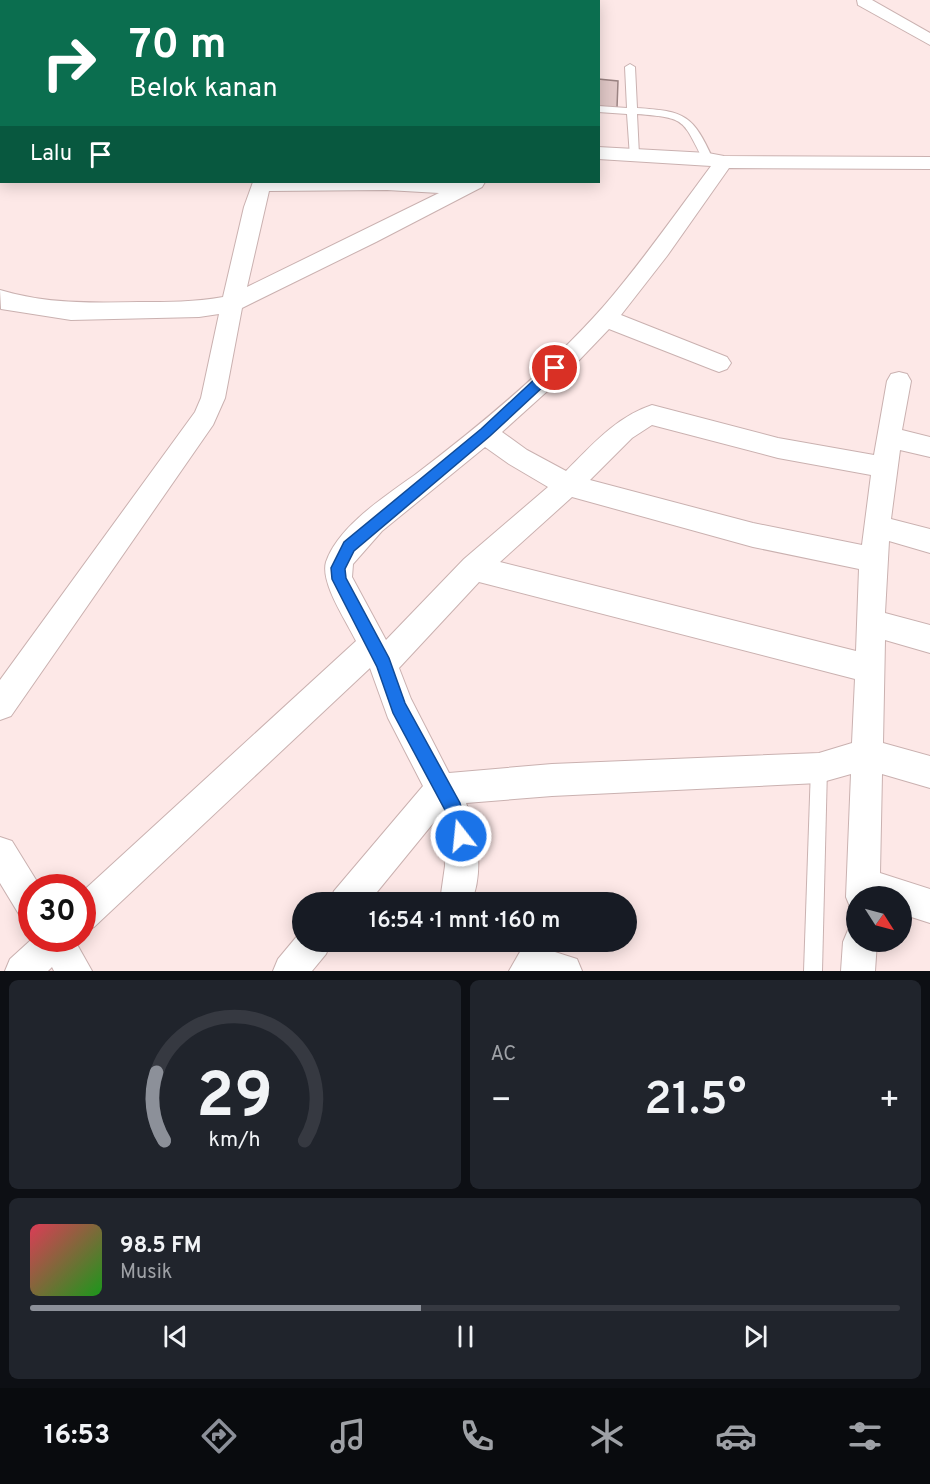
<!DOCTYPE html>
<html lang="id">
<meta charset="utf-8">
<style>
:root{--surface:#171b24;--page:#20242c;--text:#f1f3f6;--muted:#9ea1a6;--line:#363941;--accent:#8c9099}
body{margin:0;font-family:Overpass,sans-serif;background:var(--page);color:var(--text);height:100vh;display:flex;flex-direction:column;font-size:22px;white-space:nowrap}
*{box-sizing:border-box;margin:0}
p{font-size:20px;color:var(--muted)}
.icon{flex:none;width:33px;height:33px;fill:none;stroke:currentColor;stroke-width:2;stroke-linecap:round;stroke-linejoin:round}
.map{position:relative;height:971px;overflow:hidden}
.panel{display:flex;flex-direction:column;gap:9px;padding:9px;background:#0d0f14;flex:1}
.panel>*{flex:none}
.banner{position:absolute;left:0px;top:0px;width:600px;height:183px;box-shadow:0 3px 15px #0003;background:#0b6e4f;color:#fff;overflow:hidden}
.needle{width:39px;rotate:126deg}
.buttons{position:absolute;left:846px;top:886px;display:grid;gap:12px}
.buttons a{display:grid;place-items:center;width:66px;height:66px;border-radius:50%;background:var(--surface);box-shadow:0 3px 15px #0003;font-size:30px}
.speed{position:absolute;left:18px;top:874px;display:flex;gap:12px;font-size:30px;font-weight:700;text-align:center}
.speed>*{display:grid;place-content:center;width:78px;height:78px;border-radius:50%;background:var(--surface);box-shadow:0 3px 15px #0003;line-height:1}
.speed .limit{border:9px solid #d22;background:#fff;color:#111}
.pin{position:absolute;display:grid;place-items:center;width:51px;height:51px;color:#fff;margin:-26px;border:3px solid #fff;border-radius:50%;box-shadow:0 2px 6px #0007}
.me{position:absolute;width:66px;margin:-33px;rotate:344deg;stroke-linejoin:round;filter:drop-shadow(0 0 4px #0008)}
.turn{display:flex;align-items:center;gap:21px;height:126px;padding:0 30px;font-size:27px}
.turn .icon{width:78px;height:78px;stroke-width:2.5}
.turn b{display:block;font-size:42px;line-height:51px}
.then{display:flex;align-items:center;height:57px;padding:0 30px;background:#0003;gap:12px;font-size:22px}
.big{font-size:45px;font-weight:600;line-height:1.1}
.panel .card{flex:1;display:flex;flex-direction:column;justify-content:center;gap:9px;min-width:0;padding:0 21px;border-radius:9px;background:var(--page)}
.panel .dial{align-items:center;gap:0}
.dial svg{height:156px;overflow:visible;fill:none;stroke:var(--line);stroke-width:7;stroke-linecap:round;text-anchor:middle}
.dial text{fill:var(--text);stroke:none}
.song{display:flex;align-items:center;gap:18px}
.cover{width:72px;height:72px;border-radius:9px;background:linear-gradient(135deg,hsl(350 70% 55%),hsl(120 70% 35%))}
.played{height:6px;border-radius:3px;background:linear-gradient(90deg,var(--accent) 45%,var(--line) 45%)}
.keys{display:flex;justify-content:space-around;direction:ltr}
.heat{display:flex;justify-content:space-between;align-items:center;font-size:33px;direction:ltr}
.panel .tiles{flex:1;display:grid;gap:9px;grid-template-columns:1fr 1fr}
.card:last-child{grid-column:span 2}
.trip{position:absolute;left:292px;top:892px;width:345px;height:60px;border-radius:30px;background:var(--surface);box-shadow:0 3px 15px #0003;font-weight:600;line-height:60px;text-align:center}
.dock{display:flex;height:96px;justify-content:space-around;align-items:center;background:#090b0e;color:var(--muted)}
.dock .icon{width:42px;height:42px}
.dock .active{color:var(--accent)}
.dock b{font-size:27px;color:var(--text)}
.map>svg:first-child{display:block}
.building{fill:#e1c8c7;stroke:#9a8382;stroke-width:1.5}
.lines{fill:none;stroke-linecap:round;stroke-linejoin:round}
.lane-casing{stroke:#cab1b0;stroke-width:2}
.street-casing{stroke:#cab1b0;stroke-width:2}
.lane{fill:#fff;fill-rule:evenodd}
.street{fill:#fff;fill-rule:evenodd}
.route{fill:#1a73e8;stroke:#114b97;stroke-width:1.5}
</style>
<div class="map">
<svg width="930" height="971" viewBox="0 0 930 971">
<rect width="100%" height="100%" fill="#fde8e7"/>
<polygon class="building" points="598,79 618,81 617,108 598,106"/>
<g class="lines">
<g class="lane-casing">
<g id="lane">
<path d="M 630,64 L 635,67 L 637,108 C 685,111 693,115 713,159 L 712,161 L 704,161 C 682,120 688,118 637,114 L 639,155 L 638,157 L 630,157 L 627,114 L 598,112 L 598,106 L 627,108 L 625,67 Z"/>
<polygon points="819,760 825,762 827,768 822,971 804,971 811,768 813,762"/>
</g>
</g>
<g class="street-casing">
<g id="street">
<polygon points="404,0 423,0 424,2 405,2"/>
<polygon points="857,0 872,0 930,33 930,45 858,5"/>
<rect x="0" y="125" width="2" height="12"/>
<path d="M 598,147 L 708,153 L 724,156 L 930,157 L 930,169 L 729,168 L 667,256 L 621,315 L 727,357 L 731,363 L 727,369 L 719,372 L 711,369 L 609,329 L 563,377 L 502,432 L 527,450 L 566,471 C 592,445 616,417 652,405 L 778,438 L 874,455 L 887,381 L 891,374 L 899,372 L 907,374 L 911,381 L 902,430 L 930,437 L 930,457 L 900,450 L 891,519 L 930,529 L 930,553 L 889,541 L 885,613 L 930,625 L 930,653 L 885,640 L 883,743 L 930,756 L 930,788 L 882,774 L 880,873 L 930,889 L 930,923 L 902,914 L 902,897 L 856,897 L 856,911 L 851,909 L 846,897 L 851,774 L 819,783 L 552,796 L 466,803 C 478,833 484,872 471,903 L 445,903 L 441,894 L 445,866 L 444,840 L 439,816 L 368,903 L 329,903 L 334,891 L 423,786 L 388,718 L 370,668 L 94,927 L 82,932 L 82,892 L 356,641 C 347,622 320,583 326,562 C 338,526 387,495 416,474 C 482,424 548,369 603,307 C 642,262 676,213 711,166 L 598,159 ZM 652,425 L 778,458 L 871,475 L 862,545 L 753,523 L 590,480 L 632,438 ZM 485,447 L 509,464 L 548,487 L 464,559 L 386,640 L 352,577 L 353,564 L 382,531 ZM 572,497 L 753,547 L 859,569 L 856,651 L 500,562 ZM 479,582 L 855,679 L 852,743 L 819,753 L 552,764 L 449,773 L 411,699 L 399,668 Z"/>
<path d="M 253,182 L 485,182 L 482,187 L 376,242 L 242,308 L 225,398 L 213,425 L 11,716 L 0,720 L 0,680 L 195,412 L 201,398 L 219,314 L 199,317 L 71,320 L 1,309 L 0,290 C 46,304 91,303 139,302 C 167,302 195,302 223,297 L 244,207 ZM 387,190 L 439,193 L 247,287 L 269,191 Z"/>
<polygon points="0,837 12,841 41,888 32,888 32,921 20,916 0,883"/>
<polygon points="856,926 856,942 877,942 875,971 841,971 843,942 848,930"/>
<polygon points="303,929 303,942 331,942 326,954 312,971 273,971 278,959"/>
<polygon points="32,939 74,939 92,971 54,971 52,967 48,971 5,971 10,959"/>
<polygon points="533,945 577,959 582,971 509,971 521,950"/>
</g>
</g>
<use href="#lane" class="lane"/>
<use href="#street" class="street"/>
</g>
<polygon class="route" points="555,363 562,368 560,371 490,436 354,551 345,569 346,578 389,658 405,703 460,803 469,836 467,842 461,844 455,842 446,812 393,713 377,667 332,579 331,568 344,542 481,429 551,364"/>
</svg>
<div class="buttons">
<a><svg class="needle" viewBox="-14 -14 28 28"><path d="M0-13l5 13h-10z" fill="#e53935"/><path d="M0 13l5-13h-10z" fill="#9ea1a6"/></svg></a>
</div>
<div class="speed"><div class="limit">30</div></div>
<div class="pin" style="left:555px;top:368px;background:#d93025"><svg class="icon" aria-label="arrive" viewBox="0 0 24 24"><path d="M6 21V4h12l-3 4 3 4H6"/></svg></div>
<svg class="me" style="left:461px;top:836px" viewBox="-20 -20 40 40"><circle r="17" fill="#1a73e8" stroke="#fff" stroke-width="3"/><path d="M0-11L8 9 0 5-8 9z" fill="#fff"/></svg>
<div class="trip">16:54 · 1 mnt · 160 m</div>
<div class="banner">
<div class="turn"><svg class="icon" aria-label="right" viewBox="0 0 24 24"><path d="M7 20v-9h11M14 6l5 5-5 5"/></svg><div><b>70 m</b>Belok kanan</div></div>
<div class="then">Lalu<svg class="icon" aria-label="arrive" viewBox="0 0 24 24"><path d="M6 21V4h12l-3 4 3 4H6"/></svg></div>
</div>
</div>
<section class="panel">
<div class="tiles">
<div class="card dial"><svg viewBox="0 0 100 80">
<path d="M14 69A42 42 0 1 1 86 69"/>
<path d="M14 69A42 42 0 0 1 10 34" stroke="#8c9099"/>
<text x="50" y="56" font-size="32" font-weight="700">29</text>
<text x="50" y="72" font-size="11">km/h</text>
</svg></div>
<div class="card"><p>AC</p>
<div class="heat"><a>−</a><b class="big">21.5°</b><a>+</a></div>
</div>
<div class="card">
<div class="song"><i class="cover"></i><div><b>98.5 FM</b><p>Musik</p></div></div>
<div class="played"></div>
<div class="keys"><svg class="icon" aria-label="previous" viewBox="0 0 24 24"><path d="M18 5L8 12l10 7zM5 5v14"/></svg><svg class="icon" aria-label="pause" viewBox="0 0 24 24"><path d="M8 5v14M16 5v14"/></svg><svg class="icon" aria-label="next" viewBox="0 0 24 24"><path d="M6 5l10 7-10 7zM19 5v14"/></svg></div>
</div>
</div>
</section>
<nav class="dock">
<b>16:53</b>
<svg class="icon active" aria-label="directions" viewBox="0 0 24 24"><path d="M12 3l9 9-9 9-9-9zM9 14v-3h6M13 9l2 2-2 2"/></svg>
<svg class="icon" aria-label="music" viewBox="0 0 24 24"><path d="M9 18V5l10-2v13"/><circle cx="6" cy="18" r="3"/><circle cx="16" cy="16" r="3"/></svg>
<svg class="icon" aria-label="phone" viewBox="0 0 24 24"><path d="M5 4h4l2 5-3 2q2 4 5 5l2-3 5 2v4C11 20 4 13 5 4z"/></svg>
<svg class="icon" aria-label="climate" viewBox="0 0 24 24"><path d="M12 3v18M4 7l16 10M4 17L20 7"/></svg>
<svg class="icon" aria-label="car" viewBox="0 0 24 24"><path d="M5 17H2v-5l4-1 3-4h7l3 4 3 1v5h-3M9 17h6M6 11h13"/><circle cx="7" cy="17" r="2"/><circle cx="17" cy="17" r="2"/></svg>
<svg class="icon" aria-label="filters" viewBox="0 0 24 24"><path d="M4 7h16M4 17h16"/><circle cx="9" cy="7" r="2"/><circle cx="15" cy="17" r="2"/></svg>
</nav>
